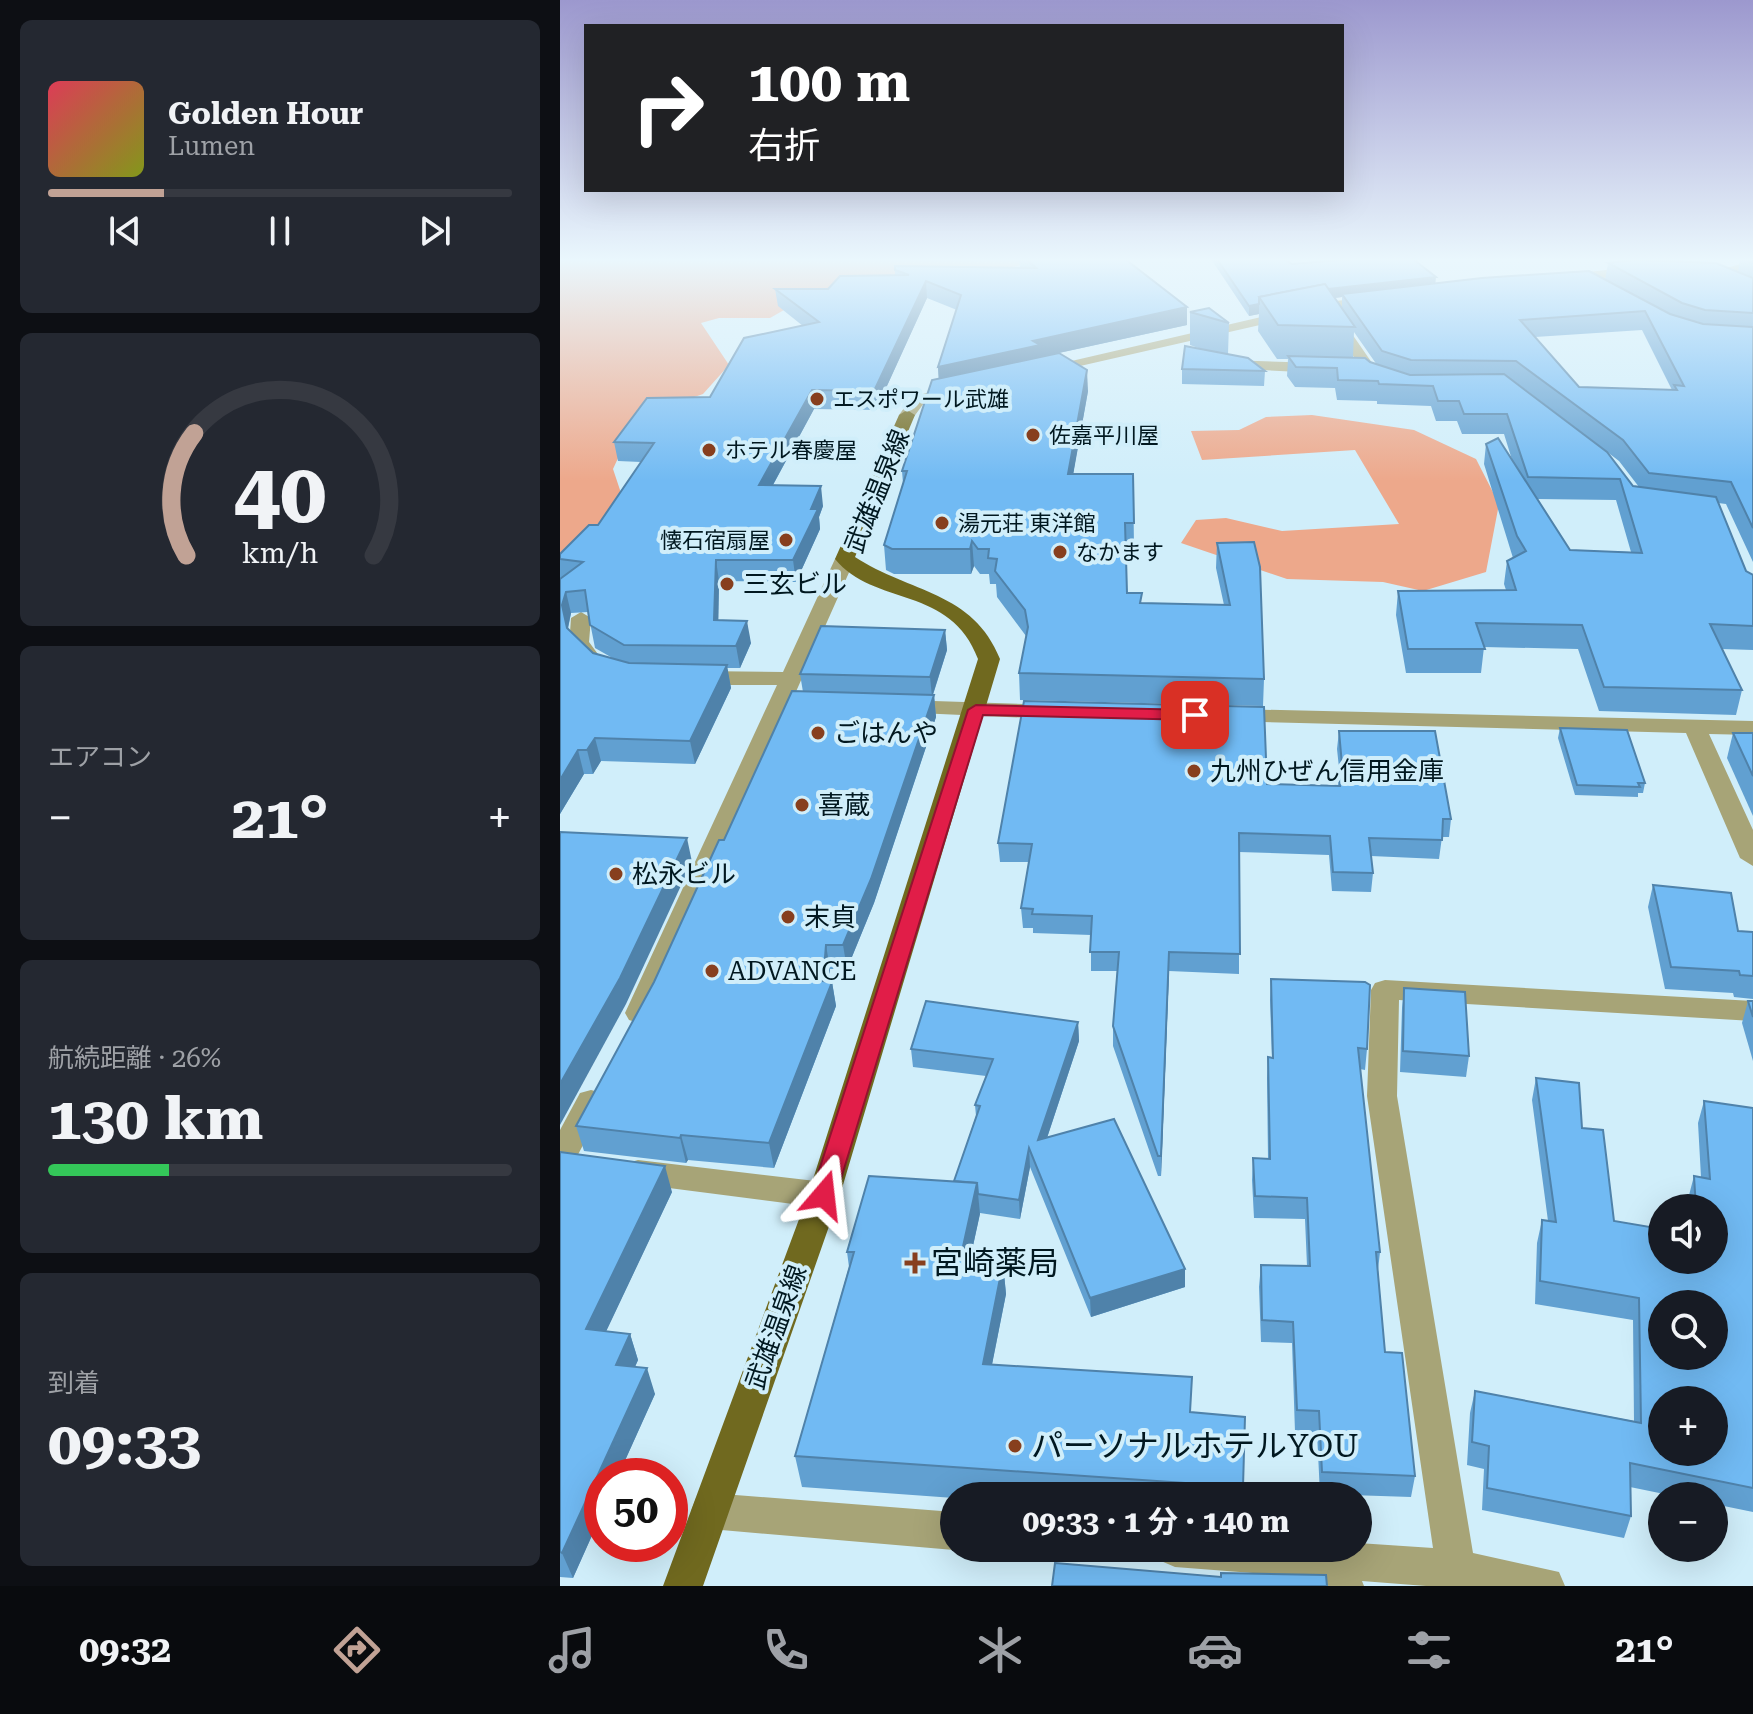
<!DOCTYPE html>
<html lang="ja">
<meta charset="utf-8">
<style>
:root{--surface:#171b24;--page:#242831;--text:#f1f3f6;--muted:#9ea1a6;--line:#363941;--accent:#c1a295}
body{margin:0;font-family:"Roboto Serif","Noto Sans JP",serif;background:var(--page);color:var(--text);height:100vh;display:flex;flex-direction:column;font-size:30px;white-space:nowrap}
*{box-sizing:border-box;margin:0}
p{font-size:26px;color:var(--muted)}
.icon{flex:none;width:44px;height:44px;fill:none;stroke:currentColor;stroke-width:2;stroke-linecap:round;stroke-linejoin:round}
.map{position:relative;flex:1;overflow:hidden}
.panel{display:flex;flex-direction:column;gap:20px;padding:20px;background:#0d0f14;width:560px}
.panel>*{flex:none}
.banner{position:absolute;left:24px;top:24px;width:760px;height:168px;border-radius:0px;box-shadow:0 8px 32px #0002;background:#202124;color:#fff;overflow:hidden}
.controls{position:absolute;left:1088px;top:1194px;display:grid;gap:16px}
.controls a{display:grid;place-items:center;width:80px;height:80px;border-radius:50%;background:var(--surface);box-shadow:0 8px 32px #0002;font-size:40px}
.speed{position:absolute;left:24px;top:1458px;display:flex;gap:16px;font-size:40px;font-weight:700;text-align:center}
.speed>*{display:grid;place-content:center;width:104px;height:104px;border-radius:50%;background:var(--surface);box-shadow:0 8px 32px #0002;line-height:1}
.speed .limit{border:12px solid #d22;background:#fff;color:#111}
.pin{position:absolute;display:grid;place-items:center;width:68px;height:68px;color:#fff;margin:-34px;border-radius:16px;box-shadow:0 4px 12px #0006}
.me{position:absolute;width:88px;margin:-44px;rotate:17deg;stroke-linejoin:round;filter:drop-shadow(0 0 6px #0008)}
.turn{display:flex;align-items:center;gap:28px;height:168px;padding:0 32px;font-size:36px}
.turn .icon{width:104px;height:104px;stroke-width:2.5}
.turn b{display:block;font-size:56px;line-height:68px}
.big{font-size:60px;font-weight:700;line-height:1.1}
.panel .card{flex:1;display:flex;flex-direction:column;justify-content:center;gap:12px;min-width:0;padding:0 28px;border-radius:12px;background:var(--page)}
.panel .dial{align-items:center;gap:0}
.dial svg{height:208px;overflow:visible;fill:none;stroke:var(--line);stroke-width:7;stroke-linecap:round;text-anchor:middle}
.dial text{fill:var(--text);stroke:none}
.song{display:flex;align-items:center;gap:24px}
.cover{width:96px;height:96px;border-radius:12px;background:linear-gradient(135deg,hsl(350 70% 55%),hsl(70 70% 35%))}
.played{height:8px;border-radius:4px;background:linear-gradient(90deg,var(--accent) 25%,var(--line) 25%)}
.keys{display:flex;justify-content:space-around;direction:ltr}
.heat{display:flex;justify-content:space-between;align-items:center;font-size:44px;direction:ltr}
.charge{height:12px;border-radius:6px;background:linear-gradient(90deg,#34c759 26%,var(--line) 0)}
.trip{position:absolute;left:380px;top:1482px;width:432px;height:80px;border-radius:40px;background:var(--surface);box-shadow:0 8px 32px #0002;font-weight:700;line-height:80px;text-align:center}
.dock{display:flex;height:128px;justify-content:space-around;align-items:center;background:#090b0e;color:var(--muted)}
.dock .icon{width:56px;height:56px}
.dock .active{color:var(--accent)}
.dock b{font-size:36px;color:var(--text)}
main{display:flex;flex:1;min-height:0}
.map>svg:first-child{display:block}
.green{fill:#eda88b}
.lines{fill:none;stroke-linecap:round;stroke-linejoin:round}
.minor{fill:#a7a477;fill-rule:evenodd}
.major{fill:#70691f;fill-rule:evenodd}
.wall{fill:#61a0d1;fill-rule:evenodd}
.shaded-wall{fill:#4f82aa}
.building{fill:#71baf3;stroke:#4f82aa;stroke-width:2;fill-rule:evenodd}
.route{fill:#e11d48;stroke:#92132f;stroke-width:2}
.poi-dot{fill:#873f1e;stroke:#d0eefa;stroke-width:3}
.labels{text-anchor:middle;stroke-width:8;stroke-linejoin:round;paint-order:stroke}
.far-poi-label{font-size:22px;fill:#011820;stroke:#d0eefa;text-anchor:start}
.street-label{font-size:26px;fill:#011820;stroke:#d0eefa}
.poi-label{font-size:26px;fill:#011820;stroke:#d0eefa;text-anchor:start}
.near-poi-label{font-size:32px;fill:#011820;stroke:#d0eefa;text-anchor:start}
</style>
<main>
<section class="panel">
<div class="card">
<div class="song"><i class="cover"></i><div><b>Golden Hour</b><p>Lumen</p></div></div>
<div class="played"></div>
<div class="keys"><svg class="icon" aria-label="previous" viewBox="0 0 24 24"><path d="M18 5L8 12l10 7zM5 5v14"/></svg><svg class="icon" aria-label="pause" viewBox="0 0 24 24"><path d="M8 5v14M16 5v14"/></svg><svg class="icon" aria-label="next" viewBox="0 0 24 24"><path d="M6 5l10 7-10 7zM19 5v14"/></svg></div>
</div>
<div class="card dial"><svg viewBox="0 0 100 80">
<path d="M14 69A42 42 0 1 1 86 69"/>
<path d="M14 69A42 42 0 0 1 17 22" stroke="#c1a295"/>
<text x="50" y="56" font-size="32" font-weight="700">40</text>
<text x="50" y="72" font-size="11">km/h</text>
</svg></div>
<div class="card"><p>エアコン</p>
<div class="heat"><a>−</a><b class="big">21°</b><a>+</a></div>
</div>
<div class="card"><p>航続距離 · 26%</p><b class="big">130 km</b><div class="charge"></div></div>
<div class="card"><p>到着</p><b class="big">09:33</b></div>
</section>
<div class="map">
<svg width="1193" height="1586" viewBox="0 0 1193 1586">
<rect width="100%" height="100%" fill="#d0eefa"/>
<g class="green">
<polygon points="0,259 469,259 470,263 404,278 337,279 245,298 210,318 159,318 141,323 169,365 143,394 77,417 53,469 63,499 0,573"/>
<polygon points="752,415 854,430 916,459 939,504 926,572 863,591 823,582 727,579 621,543 636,520 666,518 722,531 839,524 795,450 642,460 631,431 679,430 706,417"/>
</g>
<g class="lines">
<g class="minor">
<polygon points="1193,260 1193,268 1155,278 1148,274"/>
<polygon points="1079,266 1084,267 1084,273 1004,283 997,279 1004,275"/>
<polygon points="813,297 818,298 818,304 766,310 485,374 477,369 766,302"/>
<polygon points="771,318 781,318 819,373 829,375 829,381 809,379 769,321"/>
<polygon points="668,360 759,363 767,368 759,373 663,368 660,365"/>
<polygon points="399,384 405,386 405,392 364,403 353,418 339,415 352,397"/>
<polygon points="285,553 295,559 93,1013 89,1020 79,1023 69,1020 65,1013 217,685 137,685 126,678 137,671 223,672 275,559"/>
<polygon points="21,612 31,618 29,642 43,661 40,666 24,666 9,647 11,618"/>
<polygon points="343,700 494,705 505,712 494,719 335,712 332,707"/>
<polygon points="674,709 1193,721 1193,735 1149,734 1193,830 1193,866 1180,858 1126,733 666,721 663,716 666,711"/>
<polygon points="825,980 1193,1001 1193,1021 839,1000 837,1096 913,1553 999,1572 1005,1586 866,1586 802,1581 804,1586 763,1586 758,1578 615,1567 601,1561 595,1548 798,1548 798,1543 873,1548 807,1096 811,990 815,983"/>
<polygon points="31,1090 42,1093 46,1101 11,1168 0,1171 0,1130 20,1093"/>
<polygon points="78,1160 264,1182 275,1186 280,1195 275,1204 264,1208 78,1184 67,1181 62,1172 67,1163"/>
<polygon points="150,1493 394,1512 394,1548 398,1548 394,1550 150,1529 136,1524 131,1511 136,1498"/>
</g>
<path class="major" d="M 347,410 L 355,415 L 295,557 C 350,593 413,591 440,659 L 280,1195 L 143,1586 L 103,1586 L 248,1195 L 418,659 C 391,585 314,607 275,559 L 339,415 Z"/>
</g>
<g class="wall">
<path d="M 459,259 L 565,259 L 627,307 L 627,325 L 499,353 L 528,391 L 513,474 L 573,474 L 574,547 L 566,547 L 567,593 L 582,603 L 664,605 L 656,568 L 657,543 L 704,679 L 703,706 L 460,700 L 459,673 L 466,636 L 437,597 L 436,584 L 430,584 L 429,574 L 420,574 L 414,566 L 411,574 L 334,574 L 326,570 L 324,545 L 343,483 L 342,471 L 379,379 L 378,367 L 397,310 L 367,298 L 316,410 L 254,409 L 213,485 L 263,506 L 259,517 L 260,529 L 236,582 L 159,581 L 158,620 L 191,643 L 180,668 L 167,668 L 171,688 L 135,764 L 41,761 L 33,774 L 24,774 L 0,814 L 0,554 L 38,525 L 81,462 L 58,461 L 54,442 L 150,397 L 243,326 L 218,306 L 215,289 L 268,289 L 335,275 L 335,270 L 460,267 ZM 28,612 L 35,648 L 56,660 L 33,653 L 8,629 L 11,613 Z"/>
<path d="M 651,259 L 724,259 L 732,264 L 875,283 L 1045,280 L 1048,263 L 1178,272 L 1180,259 L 1193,259 L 1193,562 L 1166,504 L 1158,503 L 1186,571 L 1193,575 L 1193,650 L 1162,649 L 1182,690 L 1176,715 L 1039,711 L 1018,649 L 924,647 L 921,673 L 846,673 L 836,615 L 838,591 L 946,590 L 944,584 L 947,561 L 953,558 L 924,464 L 926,444 L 953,463 L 944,434 L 902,434 L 897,421 L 876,421 L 871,406 L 817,404 L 817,401 L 777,400 L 775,388 L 735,387 L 727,376 L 728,359 L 717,359 L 698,331 L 699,314 L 689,316 ZM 782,297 L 782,308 L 775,298 ZM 1082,330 L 1112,390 L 1019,387 L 975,337 ZM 794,332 L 817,365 L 793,357 ZM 952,381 L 954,381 L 1059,461 L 1079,487 L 1073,486 ZM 977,499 L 1056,500 L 1071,552 L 1010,550 Z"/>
<polygon points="630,312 669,323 668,354 705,371 704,386 622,384 622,369 641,349 630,345"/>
<polygon points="385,630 387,650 373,695 374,695 376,717 314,903 287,969 270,969 269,982 272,982 276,1006 214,1168 128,1160 126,1163 24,1151 16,1126 94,982 164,840 243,692 240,674"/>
<polygon points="1000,728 1085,783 1083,793 1078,793 1078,797 1015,795 998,738"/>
<polygon points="779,731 891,819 889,837 882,837 879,859 811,856 813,873 811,892 772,891 769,855 679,852 679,974 609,971 601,1176 598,1176 553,1046 553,1026 557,971 531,971 531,935 473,933 473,928 463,928 461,908 469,862 440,862 438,843 707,784 778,786 779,777 780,777 777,749"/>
<polygon points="1173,733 1193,733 1193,816 1167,758"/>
<polygon points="1093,885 1178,931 1193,932 1193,999 1174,997 1173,993 1105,989 1088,907"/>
<polygon points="711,979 807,1049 805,1070 800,1069 820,1252 818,1270 825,1352 855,1476 851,1497 760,1494 757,1433 735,1432 732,1343 701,1342 699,1287 701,1265 747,1266 745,1219 694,1218 692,1180 693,1158 708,1159 707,1078 708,1057 712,1057 710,1000"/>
<polygon points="844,988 909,1056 906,1077 840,1072 842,1008"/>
<polygon points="1188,1001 1193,1001 1193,1061 1182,1023"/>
<polygon points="518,1022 519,1041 487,1138 625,1269 625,1287 531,1317 470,1167 460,1219 420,1213 410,1260 443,1263 446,1294 432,1364 631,1413 685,1417 683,1496 394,1496 394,1498 242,1487 235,1456 289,1267 287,1252 394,1181 416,1116 415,1105 426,1076 353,1067 351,1049"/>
<polygon points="976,1078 1022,1128 1054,1221 1154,1260 1154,1208 1128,1208 1128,1199 1134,1176 1141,1177 1138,1123 1144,1101 1193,1108 1193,1512 1154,1504 1154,1496 1114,1496 1070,1487 1071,1516 1064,1538 922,1510 924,1469 907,1465 910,1413 915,1391 1074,1421 1073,1320 975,1304 977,1243 982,1220 988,1221 972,1100"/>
<polygon points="0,1152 112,1192 46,1331 70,1334 78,1360 75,1367 95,1394 58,1476 42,1476 42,1513 13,1578 0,1577"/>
</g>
<g class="shaded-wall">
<polygon points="876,277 875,287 782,294 782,297 766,299 766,289"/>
<polygon points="366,281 367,298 316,410 314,391"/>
<polygon points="699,304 699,314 689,316 689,306"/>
<polygon points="627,307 627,325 480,357 379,385 378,367 473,341"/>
<polygon points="527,370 528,391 509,498 508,474"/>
<polygon points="252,390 254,409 202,505 199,485"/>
<polygon points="261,486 263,506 259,517 260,529 236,582 233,560 251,509"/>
<polygon points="412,541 414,566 411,574 410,549"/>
<polygon points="156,560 159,581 158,642 154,620"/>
<polygon points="6,592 11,613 8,627 12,650 2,605"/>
<polygon points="187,621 191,643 180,668 176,646"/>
<polygon points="385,630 387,650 372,697 370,677"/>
<polygon points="167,665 171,688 135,764 130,741"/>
<polygon points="374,695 376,717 314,903 287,969 283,945"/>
<polygon points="35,738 41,761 33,774 27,750"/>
<polygon points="18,750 24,774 0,814 0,780"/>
<polygon points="127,838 132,862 66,1004 0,1125 0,1084"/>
<polygon points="266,945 270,969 268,991 272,982 276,1006 214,1168 209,1143 263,981"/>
<polygon points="609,952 609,971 601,1176 601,1156"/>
<polygon points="518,1022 519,1041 480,1159 478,1140"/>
<polygon points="121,1135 128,1160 126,1163 120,1138"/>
<polygon points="469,1148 470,1167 460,1219 459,1200"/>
<polygon points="105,1166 112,1192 35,1355 26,1329"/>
<polygon points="417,1183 420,1214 403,1291 400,1260"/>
<polygon points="443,1263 446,1294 426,1395 423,1364"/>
<polygon points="625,1269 625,1287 531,1317 530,1298"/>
<polygon points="70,1334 78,1360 64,1391 56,1365"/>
<polygon points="87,1368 95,1394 58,1476 42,1476 42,1513 13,1578 2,1553"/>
</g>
<g class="building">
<polygon points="466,259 565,259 627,307 473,341 480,345 378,367 401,295 366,281 314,391 252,390 199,485 261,486 251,509 258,509 233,560 156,560 154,620 187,621 176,646 64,645 30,625 25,590 6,592 2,605 7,628 33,653 69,663 167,665 130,741 35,738 27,750 18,750 0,780 0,579 23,562 0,559 0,554 29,525 38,525 94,443 54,442 87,398 150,397 184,338 259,322 215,289 268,289 280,276 349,275 335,270 335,266 476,268"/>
<polygon points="657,259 724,259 732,264 793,259 853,259 876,277 768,289 765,284 699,297 699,304 689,306"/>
<polygon points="1182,259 1193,259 1193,263"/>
<polygon points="1075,260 1156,263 1193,278 1193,313 1145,310 1122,303 1048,263"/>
<path d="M 1029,271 L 1110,314 L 1143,324 L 1193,327 L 1193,528 L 1171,482 L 1089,473 L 1063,440 L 956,361 L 851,360 L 822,351 L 782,294 L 922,278 ZM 1085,311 L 1124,386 L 1114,385 L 1117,390 L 1019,387 L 960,320 Z"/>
<polygon points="765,284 795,327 718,325 699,297"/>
<polygon points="649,308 669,323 630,312"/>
<polygon points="625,346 688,358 705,371 622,369"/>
<polygon points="499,353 527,370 508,474 573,474 574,523 565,523 567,593 582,593 580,603 670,605 657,543 694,542 700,567 704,679 459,673 468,627 465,610 435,571 437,559 428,558 429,549 418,549 412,541 410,549 332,549 324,545 347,471 342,471 372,380"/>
<polygon points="728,356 805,358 810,362 850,375 944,374 1047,452 1073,486 1156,497 1186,571 1193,575 1193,626 1150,624 1182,690 1044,687 1022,625 916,623 925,649 848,649 838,591 956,590 947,561 966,551 957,536 926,444 938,438 1010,550 1082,553 1060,479 968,477 947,414 904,414 899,401 878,401 873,386 819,384 818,381 778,380 777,368 736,367"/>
<polygon points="261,626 385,630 370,677 240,674"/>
<polygon points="232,691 374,695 311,879 283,945 266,945 263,981 272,982 209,1143 121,1135 120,1138 16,1126 94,982 159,840 164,840"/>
<polygon points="464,701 704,707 707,784 780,786 779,777 783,776 779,731 875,731 891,819 883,819 882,840 809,838 813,873 773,872 770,836 679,833 680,954 609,952 601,1156 598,1156 553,1026 559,952 530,952 532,916 472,914 473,909 461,908 472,844 438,843"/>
<polygon points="1000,728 1067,730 1085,783 1078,783 1080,787 1017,785"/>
<polygon points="1173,733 1193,733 1193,776"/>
<polygon points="0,832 127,838 60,978 0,1084"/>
<polygon points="1093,885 1171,893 1178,931 1193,932 1193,976 1180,975 1179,971 1111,967"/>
<polygon points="711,979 805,982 810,985 807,1049 798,1048 820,1252 816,1252 825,1352 842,1353 855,1476 762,1472 759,1411 737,1410 733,1322 702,1320 701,1265 750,1266 747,1198 695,1196 693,1158 710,1159 708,1057 713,1058"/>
<polygon points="844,988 905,992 909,1056 843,1051"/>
<polygon points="366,1001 518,1022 478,1140 554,1119 625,1269 530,1298 469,1148 459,1200 418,1194 417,1183 394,1181 420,1106 415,1105 433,1059 351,1049"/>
<polygon points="1188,1001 1193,1001 1193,1017"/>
<path d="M 976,1078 L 1019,1083 L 1022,1128 L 1043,1130 L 1054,1221 L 1102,1229 L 1102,1260 L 1154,1260 L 1154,1208 L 1136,1208 L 1134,1176 L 1150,1179 L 1144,1101 L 1193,1108 L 1193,1488 L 1070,1463 L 1071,1516 L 927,1488 L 929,1446 L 912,1442 L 915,1391 L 1081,1423 L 1079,1298 L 980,1281 L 982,1220 L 996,1222 ZM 1102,1304 L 1154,1304 L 1154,1356 L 1102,1356 ZM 1102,1400 L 1154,1400 L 1154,1452 L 1102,1452 Z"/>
<polygon points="0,1152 105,1166 26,1329 70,1334 56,1365 87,1368 2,1553 0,1552"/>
<polygon points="309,1176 417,1183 400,1260 443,1263 423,1364 632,1377 630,1412 685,1417 683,1487 235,1456 294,1252 287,1252"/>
<polygon points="495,1563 661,1577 661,1573 766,1575 767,1586 492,1586"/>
</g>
<linearGradient id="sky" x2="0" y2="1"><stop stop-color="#9c98ce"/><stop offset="0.54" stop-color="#eaf7fd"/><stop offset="1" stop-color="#eaf7fd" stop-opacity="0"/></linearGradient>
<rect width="1193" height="481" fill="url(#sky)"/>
<polygon class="route" points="416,705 635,710 644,715 635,720 423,715 276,1195 272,1202 264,1205 255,1202 251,1195 408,710"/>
<g class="poi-dot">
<circle cx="257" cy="399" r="8"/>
<circle cx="473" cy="435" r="8"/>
<circle cx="149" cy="450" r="8"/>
<circle cx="382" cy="523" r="8"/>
<circle cx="226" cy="540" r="8"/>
<circle cx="500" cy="552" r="8"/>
<circle cx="167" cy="584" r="8"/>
<circle cx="258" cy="733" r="8"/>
<circle cx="634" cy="771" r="8"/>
<circle cx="242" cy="805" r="8"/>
<circle cx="56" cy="874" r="8"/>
<circle cx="228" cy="917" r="8"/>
<circle cx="152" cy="971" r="8"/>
<path d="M351 1251h8v8h8v8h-8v8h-8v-8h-8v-8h8z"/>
<circle cx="455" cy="1446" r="8"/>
</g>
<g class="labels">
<g class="far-poi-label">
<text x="273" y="407">エスポワール武雄</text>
<text x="489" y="443">佐嘉平川屋</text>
<text x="165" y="458">ホテル春慶屋</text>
<text x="398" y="531">湯元荘 東洋館</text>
<text x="210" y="548" text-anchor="end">懐石宿扇屋</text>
<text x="516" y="560">なかます</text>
</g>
<g class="street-label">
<text transform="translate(317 491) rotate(-68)" y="9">武雄温泉線</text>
<text transform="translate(216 1327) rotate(-70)" y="9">武雄温泉線</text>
</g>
<g class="poi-label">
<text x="183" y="593">三玄ビル</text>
<text x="274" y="742">ごはんや</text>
<text x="650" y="780">九州ひぜん信用金庫</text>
<text x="258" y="814">喜蔵</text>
<text x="72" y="883">松永ビル</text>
<text x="244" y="926">末貞</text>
<text x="168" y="980">ADVANCE</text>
</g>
<g class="near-poi-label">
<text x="371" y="1274">宮崎薬局</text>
<text x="471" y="1457">パーソナルホテルYOU</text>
</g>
</g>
</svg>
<div class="controls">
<a><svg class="icon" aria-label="sound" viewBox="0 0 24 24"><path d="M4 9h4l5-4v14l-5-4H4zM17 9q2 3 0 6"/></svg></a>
<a><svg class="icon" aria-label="search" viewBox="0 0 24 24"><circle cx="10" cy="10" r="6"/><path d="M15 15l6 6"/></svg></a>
<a>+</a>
<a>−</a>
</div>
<div class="speed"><div class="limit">50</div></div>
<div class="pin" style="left:635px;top:715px;background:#d93025"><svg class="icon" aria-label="arrive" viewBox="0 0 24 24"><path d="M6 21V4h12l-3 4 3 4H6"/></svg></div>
<svg class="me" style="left:264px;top:1195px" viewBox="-20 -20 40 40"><path d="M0-17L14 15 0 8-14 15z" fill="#e11d48" stroke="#fff" stroke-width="4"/></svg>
<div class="trip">09:33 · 1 分 · 140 m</div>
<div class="banner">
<div class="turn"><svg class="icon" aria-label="right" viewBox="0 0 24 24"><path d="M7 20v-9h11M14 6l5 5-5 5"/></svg><div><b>100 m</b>右折</div></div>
</div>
</div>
</main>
<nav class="dock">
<b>09:32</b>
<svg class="icon active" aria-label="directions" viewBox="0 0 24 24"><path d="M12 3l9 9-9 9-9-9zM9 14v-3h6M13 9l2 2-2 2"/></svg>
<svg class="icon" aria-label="music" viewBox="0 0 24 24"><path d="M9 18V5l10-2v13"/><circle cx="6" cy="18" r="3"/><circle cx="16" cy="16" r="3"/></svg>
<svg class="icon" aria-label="phone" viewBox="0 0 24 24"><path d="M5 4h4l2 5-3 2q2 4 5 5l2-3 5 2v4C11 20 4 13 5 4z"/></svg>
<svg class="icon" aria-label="climate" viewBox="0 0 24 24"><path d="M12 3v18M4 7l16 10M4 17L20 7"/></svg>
<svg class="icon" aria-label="car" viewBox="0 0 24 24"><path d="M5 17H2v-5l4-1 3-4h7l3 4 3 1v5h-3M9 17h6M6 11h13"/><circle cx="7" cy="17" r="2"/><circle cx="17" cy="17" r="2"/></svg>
<svg class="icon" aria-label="filters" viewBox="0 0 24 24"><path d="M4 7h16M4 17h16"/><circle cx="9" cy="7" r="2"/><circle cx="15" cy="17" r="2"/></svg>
<b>21°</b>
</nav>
